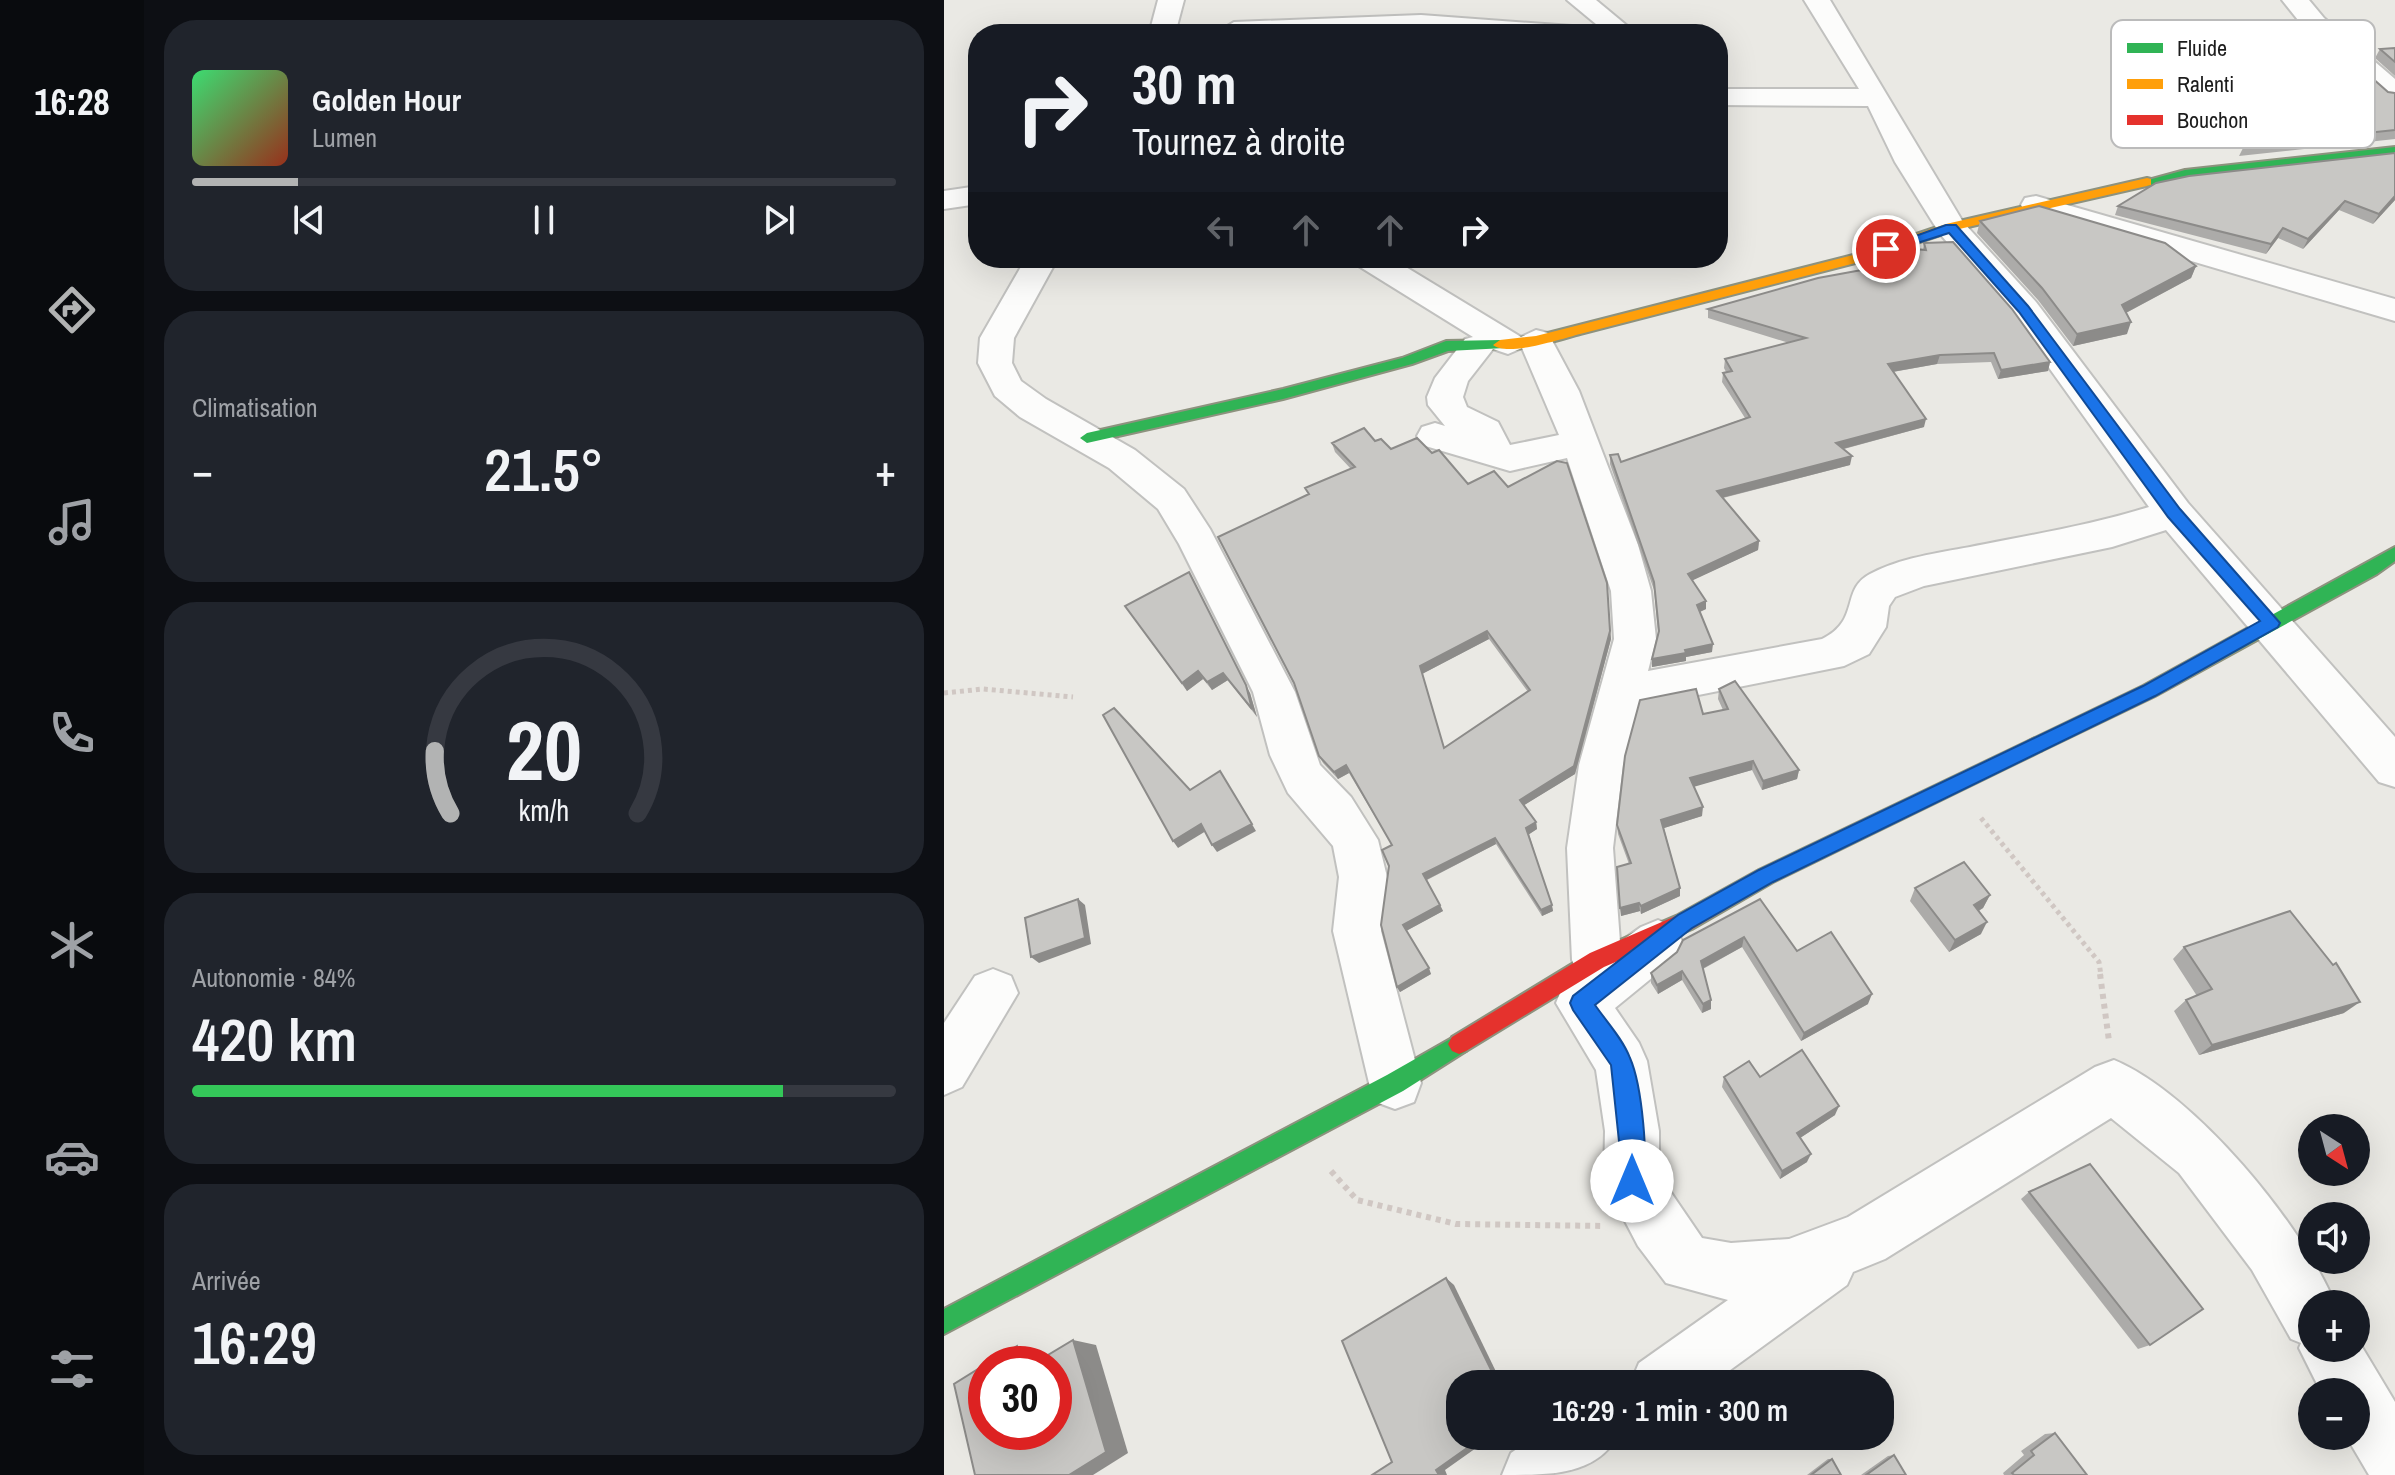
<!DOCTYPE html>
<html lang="fr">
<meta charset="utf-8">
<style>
:root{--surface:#171b24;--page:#20242c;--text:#f1f3f6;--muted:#9ea1a6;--line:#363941;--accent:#b2b3b3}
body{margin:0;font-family:"Archivo Narrow",sans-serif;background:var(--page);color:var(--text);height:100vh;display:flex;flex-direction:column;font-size:30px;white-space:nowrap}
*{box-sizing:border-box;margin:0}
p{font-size:26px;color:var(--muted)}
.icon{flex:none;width:44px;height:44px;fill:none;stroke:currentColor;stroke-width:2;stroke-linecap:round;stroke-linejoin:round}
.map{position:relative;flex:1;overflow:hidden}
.panel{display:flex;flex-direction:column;gap:20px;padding:20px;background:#0d0f14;width:800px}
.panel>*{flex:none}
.top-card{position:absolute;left:24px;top:24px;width:760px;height:244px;border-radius:32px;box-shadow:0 8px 32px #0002;background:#171b24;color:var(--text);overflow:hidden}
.needle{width:52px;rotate:144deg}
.fabs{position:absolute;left:1354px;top:1114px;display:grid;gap:16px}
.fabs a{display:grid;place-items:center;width:72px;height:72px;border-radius:50%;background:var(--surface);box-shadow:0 8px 32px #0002;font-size:40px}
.speed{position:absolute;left:24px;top:1346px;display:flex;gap:16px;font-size:40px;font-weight:700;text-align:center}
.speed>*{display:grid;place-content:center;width:104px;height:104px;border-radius:50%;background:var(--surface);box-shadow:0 8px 32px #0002;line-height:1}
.speed .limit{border:12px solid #d22;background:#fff;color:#111}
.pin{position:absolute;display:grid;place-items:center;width:68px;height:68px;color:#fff;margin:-34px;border:4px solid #fff;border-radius:50%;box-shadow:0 2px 8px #0007}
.me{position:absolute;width:88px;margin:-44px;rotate:0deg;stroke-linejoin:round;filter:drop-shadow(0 0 6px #0008)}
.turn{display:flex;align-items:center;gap:28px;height:168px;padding:0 32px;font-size:36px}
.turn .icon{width:104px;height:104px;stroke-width:2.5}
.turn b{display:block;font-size:56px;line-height:68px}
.lanes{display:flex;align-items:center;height:76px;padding:0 32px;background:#0003;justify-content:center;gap:40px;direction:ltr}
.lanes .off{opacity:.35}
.big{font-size:60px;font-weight:600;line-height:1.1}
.panel .widget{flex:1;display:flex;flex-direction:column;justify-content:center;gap:12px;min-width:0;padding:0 28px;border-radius:32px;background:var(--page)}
.panel .dial{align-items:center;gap:0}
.dial svg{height:208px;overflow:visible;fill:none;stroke:var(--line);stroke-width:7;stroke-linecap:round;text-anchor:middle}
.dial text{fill:var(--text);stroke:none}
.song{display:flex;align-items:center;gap:24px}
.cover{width:96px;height:96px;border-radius:12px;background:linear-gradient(135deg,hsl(140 70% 55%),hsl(10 70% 35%))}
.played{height:8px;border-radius:4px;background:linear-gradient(90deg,var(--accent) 15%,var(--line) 15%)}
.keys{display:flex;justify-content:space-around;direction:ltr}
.heat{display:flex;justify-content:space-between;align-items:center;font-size:44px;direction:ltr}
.charge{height:12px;border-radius:6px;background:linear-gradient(90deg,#34c759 84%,var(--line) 0)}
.trip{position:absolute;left:502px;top:1370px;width:448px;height:80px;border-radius:32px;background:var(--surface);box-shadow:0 8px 32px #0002;font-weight:600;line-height:80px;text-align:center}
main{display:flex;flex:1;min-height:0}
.tab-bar{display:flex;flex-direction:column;width:144px;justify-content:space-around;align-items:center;background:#090b0e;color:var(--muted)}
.tab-bar .icon{width:56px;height:56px}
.tab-bar .on{color:var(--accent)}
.tab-bar b{font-size:36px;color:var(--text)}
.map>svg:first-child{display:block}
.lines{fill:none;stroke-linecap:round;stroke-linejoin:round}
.street-casing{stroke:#c1c1bf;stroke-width:4}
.fast-casing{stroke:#8d927e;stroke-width:4}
.slow-casing{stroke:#8d927e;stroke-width:4}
.jam-casing{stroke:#8d927e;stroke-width:4}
.path-far1{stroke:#d0c7c3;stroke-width:5;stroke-dasharray:4 4;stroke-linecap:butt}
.path{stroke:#d0c7c3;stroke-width:6;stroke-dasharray:5 5;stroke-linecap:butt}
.street{fill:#fcfcfb;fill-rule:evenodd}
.fast{fill:#30b455;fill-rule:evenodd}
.slow{fill:#ff9f0a;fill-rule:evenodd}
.jam{fill:#e5322d;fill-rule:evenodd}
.wall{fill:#acaba9;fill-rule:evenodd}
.shaded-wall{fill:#8c8b89}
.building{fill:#c8c7c4;stroke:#8c8b89;stroke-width:2;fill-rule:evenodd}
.route{fill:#1a73e8;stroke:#114b97;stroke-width:2}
.key{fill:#fff;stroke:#bbb;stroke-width:2}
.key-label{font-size:22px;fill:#1c1c1c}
</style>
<main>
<nav class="tab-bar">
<b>16:28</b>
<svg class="icon on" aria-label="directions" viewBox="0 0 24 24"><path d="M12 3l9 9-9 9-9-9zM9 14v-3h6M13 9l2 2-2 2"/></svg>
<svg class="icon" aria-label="music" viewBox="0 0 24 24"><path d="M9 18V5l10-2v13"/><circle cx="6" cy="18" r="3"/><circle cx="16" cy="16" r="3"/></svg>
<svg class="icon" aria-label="phone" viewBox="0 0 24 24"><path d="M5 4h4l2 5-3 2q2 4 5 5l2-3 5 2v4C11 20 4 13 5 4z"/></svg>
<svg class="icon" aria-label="climate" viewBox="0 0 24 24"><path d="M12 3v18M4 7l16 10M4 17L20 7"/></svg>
<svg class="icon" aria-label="car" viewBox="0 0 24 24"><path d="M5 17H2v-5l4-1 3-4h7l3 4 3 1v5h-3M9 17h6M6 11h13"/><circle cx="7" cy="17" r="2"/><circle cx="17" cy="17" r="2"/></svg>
<svg class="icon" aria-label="filters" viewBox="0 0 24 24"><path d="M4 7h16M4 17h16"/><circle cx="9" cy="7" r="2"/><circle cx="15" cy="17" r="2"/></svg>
</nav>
<section class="panel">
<div class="widget">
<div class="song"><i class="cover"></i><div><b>Golden Hour</b><p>Lumen</p></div></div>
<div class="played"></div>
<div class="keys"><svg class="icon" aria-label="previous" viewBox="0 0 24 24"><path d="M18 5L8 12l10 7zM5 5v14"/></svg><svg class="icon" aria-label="pause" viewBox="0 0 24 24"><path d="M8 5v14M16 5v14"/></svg><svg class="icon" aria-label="next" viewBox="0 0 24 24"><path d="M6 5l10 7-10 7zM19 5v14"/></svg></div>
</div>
<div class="widget"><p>Climatisation</p>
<div class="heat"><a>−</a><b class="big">21.5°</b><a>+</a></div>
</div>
<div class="widget dial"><svg viewBox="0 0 100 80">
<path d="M14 69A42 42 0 1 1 86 69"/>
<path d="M14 69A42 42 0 0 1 8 45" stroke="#b2b3b3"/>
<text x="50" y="56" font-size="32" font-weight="700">20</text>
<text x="50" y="72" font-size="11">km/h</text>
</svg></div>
<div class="widget"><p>Autonomie · 84%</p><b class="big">420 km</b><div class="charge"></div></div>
<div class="widget"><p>Arrivée</p><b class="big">16:29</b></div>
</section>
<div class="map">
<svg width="1451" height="1475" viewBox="0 0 1451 1475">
<rect width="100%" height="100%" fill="#eae9e4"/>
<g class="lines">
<g class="street-casing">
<g id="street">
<polygon points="214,0 240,0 231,34 205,34"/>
<polygon points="623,0 652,0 693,34 664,34"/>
<path d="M 860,0 L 886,0 L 1019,222 L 1092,302 L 1244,503 L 1451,737 L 1451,787 L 1435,782 L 1222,530 L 1168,547 L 980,586 L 951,597 L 945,606 L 942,627 L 925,654 L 900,666 L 694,707 L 679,765 L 669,848 L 676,942 L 697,927 L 714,920 L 731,927 L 739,943 L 731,959 L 671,1008 L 695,1043 L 703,1061 L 715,1131 L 715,1175 L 758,1238 L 787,1243 L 845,1239 L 904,1217 L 1151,1067 L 1170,1060 C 1250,1093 1359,1225 1391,1304 L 1368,1304 L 1368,1348 L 1412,1348 L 1412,1337 L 1451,1402 L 1451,1475 L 1425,1475 L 1402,1436 L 1412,1436 L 1412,1392 L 1377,1392 L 1355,1348 L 1357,1343 L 1347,1339 L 1308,1270 L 1235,1173 L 1167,1118 L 941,1259 L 909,1272 L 903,1285 L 767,1384 L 686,1384 L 695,1363 L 784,1300 L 722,1283 L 694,1246 L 660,1181 L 661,1131 L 652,1070 L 612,1003 L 619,986 L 634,974 L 628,960 L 623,848 L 635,765 L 670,639 L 667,591 L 623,458 L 566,471 L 478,445 L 473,436 L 478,427 L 491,423 L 501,426 L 484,405 L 483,397 L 491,378 L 521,339 L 529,337 L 413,265 L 408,258 L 447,258 L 577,337 L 592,330 L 604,333 L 635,391 L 694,545 L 707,591 L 712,639 L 704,671 L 878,639 C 917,620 896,590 926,574 C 956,558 993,553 1026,547 C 1086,535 1147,525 1205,507 L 1068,316 L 996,234 L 951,162 L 924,106 L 774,105 L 774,89 L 915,89 ZM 578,348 L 615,435 L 566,445 L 554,422 L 523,407 L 519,397 L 524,381 L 549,349 L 564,354 Z"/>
<polygon points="1338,0 1365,0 1380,18 1451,79 1451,101 1441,99 1362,30"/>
<polygon points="477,15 628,26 637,28 641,34 477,31 280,34 277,30 290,22"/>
<polygon points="34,186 34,204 0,209 0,191"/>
<polygon points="1092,196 1451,299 1451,321 1081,212 1077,205 1081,198"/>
<polygon points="82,258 114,258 70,338 68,363 77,381 102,399 191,450 240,489 266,529 351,692 376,765 407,797 434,840 443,877 437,931 477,1083 470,1102 451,1109 432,1102 425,1083 389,931 395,877 389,846 344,793 326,755 309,692 235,544 214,509 165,468 76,417 51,396 34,363 36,338"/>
<polygon points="49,969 67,976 74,993 18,1087 0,1095 0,1023 31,976"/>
<path d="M 591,1436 L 674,1436 C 651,1475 608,1475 558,1475 L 567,1453 Z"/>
</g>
</g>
<g class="fast-casing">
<g id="fast">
<polygon points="1451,147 1451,155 1241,178 1203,186 1197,182 1241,170"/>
<polygon points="556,340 563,345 561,348 504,351 468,364 339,399 143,443 136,438 143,433 339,389 458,358 502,341"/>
<polygon points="1451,547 1451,561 1433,574 1211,696 1097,751 1085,751 1082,746 1085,741 1199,686"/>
<polygon points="515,1034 522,1037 526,1044 522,1051 459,1091 0,1334 0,1309 443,1075"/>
</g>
</g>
<g class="slow-casing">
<path id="slow" d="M 1203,178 L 1207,179 L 1207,185 L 1011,230 L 923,260 L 636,334 C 617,339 563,357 549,345 L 556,340 L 592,336 L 913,254 L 1002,224 Z"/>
</g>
<g class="jam-casing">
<polygon id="jam" points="1091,738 1097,741 1100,746 1097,751 829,882 748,929 660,967 522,1051 515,1054 508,1051 504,1044 508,1037 646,953 734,915 815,870"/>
</g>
<g class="path-far1">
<polyline points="0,693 39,689 129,697"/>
<polyline points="1037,818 1155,962 1157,976"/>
</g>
<g class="path">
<polyline points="1156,974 1165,1041"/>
<polyline points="387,1171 413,1200 512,1224 661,1226"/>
</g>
<use href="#street" class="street"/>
<use href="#fast" class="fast"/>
<use href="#slow" class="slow"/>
<use href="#jam" class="jam"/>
</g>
<g class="wall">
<polygon points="1451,48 1451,76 1431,58 1436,49"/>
<polygon points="1394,63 1444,92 1451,93 1451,139 1295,156 1300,146 1301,146 1297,142 1301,132 1372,114 1365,106 1369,96 1385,94 1389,86 1400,86 1390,73"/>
<polygon points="1451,200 1429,224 1395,210 1359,249 1334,238 1322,254 1171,215 1174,206"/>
<polygon points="1036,221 1252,266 1247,278 1182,313 1183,334 1129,346 1094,300 1033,233"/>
<polygon points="980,243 1106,362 1104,371 1054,379 1047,362 993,364 949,372 980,427 900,449 906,465 779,498 815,541 814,550 748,580 762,601 762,609 756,612 768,652 742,657 742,661 708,667 708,659 714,633 710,590 666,464 666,455 677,462 801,418 778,382 779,373 782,372 780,368 781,359 845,343 764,318 764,309 950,264 948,261 950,252 979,250"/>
<path d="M 431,441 L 447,449 L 488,453 L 524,484 L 564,487 L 663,583 L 667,639 L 631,774 L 580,805 L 592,822 L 593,829 L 585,834 L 609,911 L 598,916 L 552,844 L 483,880 L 499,911 L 462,931 L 487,974 L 456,992 L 453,987 L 448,845 L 405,773 L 394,779 L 379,763 L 375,756 L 364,494 L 361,488 L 407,469 L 391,452 L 388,443 ZM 545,639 L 584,692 L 500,748 L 478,674 Z"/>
<polygon points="181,606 306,693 313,717 284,680 268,690 259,679 243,691"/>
<polygon points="775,689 855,770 853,779 818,790 808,770 750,786 758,816 720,828 736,888 736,896 697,914 696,911 677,916 685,864 674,834 673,825 759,714 779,710 774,699"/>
<polygon points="971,888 1046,895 1039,908 1035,911 1037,934 1005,952 966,901"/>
<polygon points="816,899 853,951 924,1004 857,1041 798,947 759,969 767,1000 767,1009 758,1013 738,980 714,994 707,983 707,973"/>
<polygon points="1240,947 1400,1013 1255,1055 1230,1011 1242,1000 1253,996 1229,959"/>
<polygon points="780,1077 816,1077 891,1115 856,1138 863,1162 836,1179 778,1087"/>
<polygon points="1085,1192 1206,1345 1194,1349 1077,1199"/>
<polygon points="1111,1433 1143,1475 1060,1475 1059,1473 1080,1455 1077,1451 1101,1434"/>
<polygon points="950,1455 962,1475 917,1475 944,1456"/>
<polygon points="884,1459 888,1459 897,1475 863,1475"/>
</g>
<g class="shaded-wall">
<polygon points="1451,196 1451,200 1429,224 1435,214"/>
<polygon points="1401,201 1395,210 1359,249 1364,239"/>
<polygon points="1339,228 1334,238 1322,254 1327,244"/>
<polygon points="1252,266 1247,278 1174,317 1178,305"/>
<polygon points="1187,322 1183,334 1129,346 1133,334"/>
<polygon points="996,355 993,364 942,373 944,364"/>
<polygon points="1106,362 1104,371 1054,379 1057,370"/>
<polygon points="982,419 980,427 891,451 892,443"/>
<polygon points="908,456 906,465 773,499 773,491"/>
<polygon points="815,541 814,550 743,583 744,574"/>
<polygon points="245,572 306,693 313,717 308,709"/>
<polygon points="762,601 762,609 753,613 753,605"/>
<polygon points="543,631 545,639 478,674 476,666"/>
<polygon points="666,631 667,639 631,774 577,807 576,800"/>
<polygon points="769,644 768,652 742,657 742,661 708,667 708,659 741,650"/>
<polygon points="254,671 259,679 243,691 238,683"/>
<polygon points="279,673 284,680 268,690 263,682"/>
<polygon points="809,761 808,770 746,788 746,778"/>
<polygon points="402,765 405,773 394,779 390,772"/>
<polygon points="855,770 853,779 818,790 819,781"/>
<polygon points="276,771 312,831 273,852 268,845"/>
<polygon points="759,807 758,816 717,829 717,820"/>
<polygon points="592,822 593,829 584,835 582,828"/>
<polygon points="257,824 262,831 234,848 229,841"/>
<polygon points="551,838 552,844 482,880 479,874"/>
<polygon points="736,888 736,896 697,914 697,906"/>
<polygon points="1046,895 1039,908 1023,917 1030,905"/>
<polygon points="134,899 141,905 147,944 95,963 87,957"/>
<polygon points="695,903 696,911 677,916 676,908"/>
<polygon points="496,905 499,911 462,931 459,925"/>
<polygon points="608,905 609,911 598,916 597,910"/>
<polygon points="1043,922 1037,934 1005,952 1011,940"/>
<polygon points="800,937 798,947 756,970 757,961"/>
<polygon points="485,968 487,974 456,992 453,987"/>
<polygon points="738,971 738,980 714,994 713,985"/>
<polygon points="928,994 924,1004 857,1041 860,1033"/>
<polygon points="767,1000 767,1009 758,1013 759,1004"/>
<polygon points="1416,1002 1400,1013 1255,1055 1268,1045"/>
<polygon points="895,1106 891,1115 850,1142 853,1133"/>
<polygon points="867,1154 863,1162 836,1179 838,1171"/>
<polygon points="502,1278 510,1285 558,1384 554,1384"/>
<polygon points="129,1340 152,1345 184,1453 149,1475 125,1475"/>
<polygon points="73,1346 98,1351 101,1364 77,1364"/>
<polygon points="540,1436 549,1436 501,1470 503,1475 495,1475 492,1470"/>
</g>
<g class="building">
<polygon points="1451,48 1451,62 1436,49"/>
<polygon points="1410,62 1444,92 1451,93 1451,130 1300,146 1312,141 1301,132 1383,111 1369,96 1394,93 1389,86 1413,86 1394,63"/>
<polygon points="1451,153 1451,196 1435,214 1401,201 1364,239 1339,228 1327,244 1174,206 1212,183 1245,176"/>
<polygon points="1095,206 1221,243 1252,266 1178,305 1187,322 1133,334 1098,288 1036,221"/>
<polygon points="1009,242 1068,309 1106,362 1057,370 1050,353 996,355 944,364 982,419 892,443 908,456 773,491 815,541 744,574 762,601 753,605 769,644 741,650 742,653 708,659 715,631 710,582 666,455 674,454 677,462 806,417 779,373 788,371 781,359 862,338 764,309 874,278 956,263 950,252 960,248 982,250 980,243"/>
<path d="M 420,428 L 431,441 L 437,439 L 447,449 L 473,438 L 488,453 L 495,450 L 524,484 L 550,471 L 564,487 L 613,461 L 623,463 L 663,583 L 666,631 L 630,766 L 576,800 L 592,822 L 582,828 L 608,905 L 597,910 L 551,838 L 479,874 L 496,905 L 459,925 L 485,968 L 453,987 L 437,925 L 445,866 L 438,850 L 448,845 L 402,765 L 390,772 L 375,756 L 350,683 L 274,537 L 365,494 L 361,488 L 411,467 L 388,443 ZM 543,631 L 586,690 L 500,748 L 476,666 Z"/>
<polygon points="245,572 302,685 308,709 279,673 263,682 254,671 238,683 181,606"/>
<polygon points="791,681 855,770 819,781 809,761 746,778 759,807 717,820 736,888 697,906 695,903 676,908 673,867 687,863 673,825 681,756 696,700 752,689 759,714 784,709 775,689"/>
<polygon points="170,708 246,790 276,771 308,824 268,845 257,824 229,841 159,715"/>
<polygon points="1020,862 1046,895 1030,905 1043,922 1011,940 971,888"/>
<polygon points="134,899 141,938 87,957 81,918"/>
<polygon points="816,899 853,951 887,932 928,994 860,1033 800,937 757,961 767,1000 759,1004 738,971 713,985 707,973 733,952 739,940"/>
<polygon points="1346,911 1389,965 1392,963 1416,1002 1268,1045 1242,1000 1268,989 1240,947"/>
<polygon points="858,1050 895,1106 853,1133 867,1154 838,1171 780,1077 805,1061 816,1077"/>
<polygon points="1146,1164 1259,1309 1206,1345 1085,1192"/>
<polygon points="502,1278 554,1384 516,1384 516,1436 540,1436 492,1470 495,1475 428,1475 448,1462 398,1341"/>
<polygon points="129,1340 162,1452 125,1475 31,1475 10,1384 42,1364 42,1432 110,1432 110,1364 89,1364"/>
<polygon points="73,1346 77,1364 42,1364"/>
<polygon points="1111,1433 1143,1475 1070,1475 1068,1473 1090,1455 1087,1451"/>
<polygon points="950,1455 962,1475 922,1475"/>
<polygon points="888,1459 897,1475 867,1475"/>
</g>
<path class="route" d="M 1002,225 L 1012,225 L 1084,306 L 1236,509 L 1336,623 L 1334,627 L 1211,696 L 829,882 L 748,928 L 651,1005 C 662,1021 679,1039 686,1058 C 697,1083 707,1164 696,1189 L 688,1193 L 680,1189 L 667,1065 L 629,1010 L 626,1003 L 629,996 L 734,915 L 815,870 L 1199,686 L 1316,621 L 1224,517 L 1075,312 L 1005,233 L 942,253 L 935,249 Z"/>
<rect x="1167" y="20" width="264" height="128" rx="12" class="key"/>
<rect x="1183" y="43" width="36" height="10" fill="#30b455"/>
<rect x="1183" y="79" width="36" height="10" fill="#ff9f0a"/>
<rect x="1183" y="115" width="36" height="10" fill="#e5322d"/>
<g class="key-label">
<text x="1233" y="56">Fluide</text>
<text x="1233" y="92">Ralenti</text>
<text x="1233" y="128">Bouchon</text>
</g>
</svg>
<div class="fabs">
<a><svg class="needle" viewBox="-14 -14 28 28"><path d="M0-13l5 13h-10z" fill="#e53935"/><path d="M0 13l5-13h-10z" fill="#9ea1a6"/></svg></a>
<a><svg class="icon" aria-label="sound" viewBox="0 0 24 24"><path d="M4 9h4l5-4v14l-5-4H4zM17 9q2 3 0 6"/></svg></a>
<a>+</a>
<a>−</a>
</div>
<div class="speed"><div class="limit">30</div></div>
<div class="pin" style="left:942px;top:249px;background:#d93025"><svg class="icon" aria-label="arrive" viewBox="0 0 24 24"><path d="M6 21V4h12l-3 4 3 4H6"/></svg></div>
<svg class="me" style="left:688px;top:1181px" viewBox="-20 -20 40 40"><circle r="19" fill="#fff"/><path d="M0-13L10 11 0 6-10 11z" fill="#1a73e8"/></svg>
<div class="trip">16:29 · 1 min · 300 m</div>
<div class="top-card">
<div class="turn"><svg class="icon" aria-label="right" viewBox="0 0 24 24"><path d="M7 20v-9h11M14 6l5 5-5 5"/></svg><div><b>30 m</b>Tournez à droite</div></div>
<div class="lanes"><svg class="icon off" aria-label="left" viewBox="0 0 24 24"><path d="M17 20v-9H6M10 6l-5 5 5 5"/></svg><svg class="icon off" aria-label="ahead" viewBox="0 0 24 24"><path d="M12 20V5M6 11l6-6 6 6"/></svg><svg class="icon off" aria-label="ahead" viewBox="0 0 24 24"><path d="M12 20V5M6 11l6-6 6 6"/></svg><svg class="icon" aria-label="right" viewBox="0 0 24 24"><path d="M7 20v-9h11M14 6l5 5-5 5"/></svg></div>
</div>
</div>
</main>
